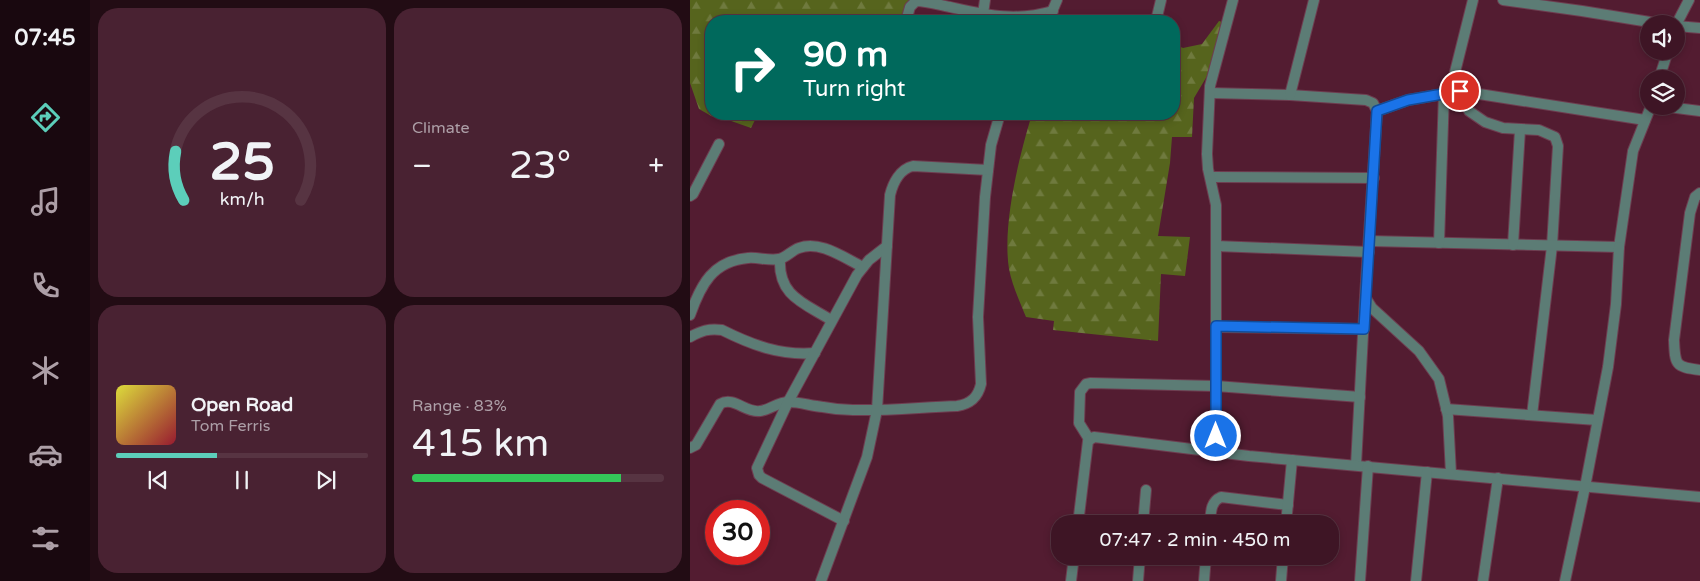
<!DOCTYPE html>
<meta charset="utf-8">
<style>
:root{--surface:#3e1525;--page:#492232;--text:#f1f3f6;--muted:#ad9fa7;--line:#573442;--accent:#5cceba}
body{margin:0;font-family:"Varela Round",sans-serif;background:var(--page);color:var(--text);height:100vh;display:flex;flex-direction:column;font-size:19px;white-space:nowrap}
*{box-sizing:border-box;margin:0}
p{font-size:16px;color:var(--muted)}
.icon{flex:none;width:28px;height:28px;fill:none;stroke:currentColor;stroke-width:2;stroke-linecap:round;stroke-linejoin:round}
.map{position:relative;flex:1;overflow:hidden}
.details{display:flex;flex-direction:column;gap:8px;padding:8px;background:#220c14;width:600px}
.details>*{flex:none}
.banner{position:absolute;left:15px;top:15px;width:475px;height:105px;border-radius:20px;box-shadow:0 2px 8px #0003,0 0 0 1px var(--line);background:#00695c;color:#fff;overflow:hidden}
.tools{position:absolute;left:950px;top:15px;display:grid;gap:10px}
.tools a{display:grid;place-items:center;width:45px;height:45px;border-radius:50%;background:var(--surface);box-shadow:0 2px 8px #0003,0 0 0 1px var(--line);font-size:25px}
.speed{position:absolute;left:15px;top:500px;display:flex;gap:10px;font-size:25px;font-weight:700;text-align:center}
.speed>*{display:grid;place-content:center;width:65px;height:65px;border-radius:50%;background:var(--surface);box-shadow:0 2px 8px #0003,0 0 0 1px var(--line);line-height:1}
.speed .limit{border:8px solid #d22;background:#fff;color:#111}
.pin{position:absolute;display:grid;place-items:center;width:42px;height:42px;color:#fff;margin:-21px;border:2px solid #fff;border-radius:50%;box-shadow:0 1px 5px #0007}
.me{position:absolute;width:55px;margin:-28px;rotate:0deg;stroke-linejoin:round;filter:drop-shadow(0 0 4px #0008)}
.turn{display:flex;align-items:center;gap:18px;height:105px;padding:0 15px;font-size:22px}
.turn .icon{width:65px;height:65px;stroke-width:2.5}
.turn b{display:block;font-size:35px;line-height:42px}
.big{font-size:38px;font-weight:600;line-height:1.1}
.details .card{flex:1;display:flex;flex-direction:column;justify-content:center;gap:8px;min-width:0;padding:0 18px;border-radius:20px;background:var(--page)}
.details .dial{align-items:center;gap:0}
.dial svg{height:130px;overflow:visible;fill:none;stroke:var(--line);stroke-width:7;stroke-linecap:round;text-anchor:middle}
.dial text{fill:var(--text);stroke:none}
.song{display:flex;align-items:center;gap:15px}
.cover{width:60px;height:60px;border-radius:8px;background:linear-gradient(135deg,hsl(60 70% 55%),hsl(350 70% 35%))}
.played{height:5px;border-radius:2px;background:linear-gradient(90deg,var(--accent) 40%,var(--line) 40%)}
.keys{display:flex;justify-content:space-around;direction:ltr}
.heat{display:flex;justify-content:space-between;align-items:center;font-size:28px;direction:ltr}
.charge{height:8px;border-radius:4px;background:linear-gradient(90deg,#34c759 83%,var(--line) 0)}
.details .tiles{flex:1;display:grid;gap:8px;grid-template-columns:repeat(2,1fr)}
.trip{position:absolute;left:361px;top:515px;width:288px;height:50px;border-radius:20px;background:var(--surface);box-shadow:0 2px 8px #0003,0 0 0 1px var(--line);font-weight:600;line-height:50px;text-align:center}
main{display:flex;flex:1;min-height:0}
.tab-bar{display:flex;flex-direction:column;width:90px;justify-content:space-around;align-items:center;background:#19080f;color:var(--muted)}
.tab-bar .icon{width:35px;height:35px}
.tab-bar .on{color:var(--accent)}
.tab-bar b{font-size:22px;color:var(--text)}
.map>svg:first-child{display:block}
.forest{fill:url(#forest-firs)}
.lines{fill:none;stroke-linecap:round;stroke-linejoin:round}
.minor-casing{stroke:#6e3d50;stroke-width:12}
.minor{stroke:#5c7c75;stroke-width:10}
.route-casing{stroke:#114b97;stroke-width:12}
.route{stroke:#1a73e8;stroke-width:9}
</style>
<main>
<nav class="tab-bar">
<b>07:45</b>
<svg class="icon on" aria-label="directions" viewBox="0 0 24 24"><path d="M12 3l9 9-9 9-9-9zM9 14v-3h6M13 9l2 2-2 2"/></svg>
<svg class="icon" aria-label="music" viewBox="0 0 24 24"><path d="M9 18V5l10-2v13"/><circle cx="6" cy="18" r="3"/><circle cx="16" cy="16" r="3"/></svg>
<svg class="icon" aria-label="phone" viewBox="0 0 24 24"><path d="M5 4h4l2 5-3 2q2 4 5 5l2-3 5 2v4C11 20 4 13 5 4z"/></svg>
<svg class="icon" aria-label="climate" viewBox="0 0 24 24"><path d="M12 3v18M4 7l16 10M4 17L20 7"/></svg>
<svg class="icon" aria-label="car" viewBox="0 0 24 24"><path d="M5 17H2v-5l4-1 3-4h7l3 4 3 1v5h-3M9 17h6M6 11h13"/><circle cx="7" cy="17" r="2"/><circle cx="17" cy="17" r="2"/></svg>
<svg class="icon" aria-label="filters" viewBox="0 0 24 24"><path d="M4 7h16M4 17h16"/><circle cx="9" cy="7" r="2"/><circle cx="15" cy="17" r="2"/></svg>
</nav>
<section class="details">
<div class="tiles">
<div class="card dial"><svg viewBox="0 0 100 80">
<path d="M14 69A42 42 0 1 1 86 69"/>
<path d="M14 69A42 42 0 0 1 9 39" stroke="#5cceba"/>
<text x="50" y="56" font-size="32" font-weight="700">25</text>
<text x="50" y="72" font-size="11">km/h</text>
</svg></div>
<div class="card"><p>Climate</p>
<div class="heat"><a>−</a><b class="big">23°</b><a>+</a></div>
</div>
<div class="card">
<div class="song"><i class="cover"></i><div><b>Open Road</b><p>Tom Ferris</p></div></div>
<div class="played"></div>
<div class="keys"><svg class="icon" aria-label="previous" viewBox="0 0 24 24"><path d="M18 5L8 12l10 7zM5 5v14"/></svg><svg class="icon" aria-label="pause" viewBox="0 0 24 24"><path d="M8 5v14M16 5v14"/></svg><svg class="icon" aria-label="next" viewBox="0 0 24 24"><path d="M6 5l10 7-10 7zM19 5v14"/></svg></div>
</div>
<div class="card"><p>Range · 83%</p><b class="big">415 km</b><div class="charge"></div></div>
</div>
</section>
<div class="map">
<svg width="1010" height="581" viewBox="0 0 1010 581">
<defs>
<pattern id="forest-firs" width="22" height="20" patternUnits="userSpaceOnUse" patternTransform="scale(1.25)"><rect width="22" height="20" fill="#56641d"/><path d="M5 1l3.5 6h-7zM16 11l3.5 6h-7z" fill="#6f7a3e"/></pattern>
</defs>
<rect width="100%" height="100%" fill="#531c31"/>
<g class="forest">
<polygon points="0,0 220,0 213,21 21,21 21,114 68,114 61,128 24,115 23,117 9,109 0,83"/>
<path d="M 529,21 L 536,23 L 526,61 L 504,98 L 502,137 L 482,137 L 480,163 L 468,236 L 500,237 L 495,276 L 471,274 L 468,341 L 363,330 L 364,321 L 336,317 C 330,302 322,285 319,269 C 312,225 329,157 342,114 L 484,114 L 484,44 L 493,48 L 512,44 Z"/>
</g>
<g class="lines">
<g class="minor-casing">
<g id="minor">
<polyline points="783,0 765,72 766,84 770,91 955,120"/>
<polyline points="813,0 892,11 972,24"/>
<polyline points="292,20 295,0"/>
<path d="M 216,21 L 220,7 L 226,1 C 237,1 249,5 260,7 C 297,15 325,22 363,11"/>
<polyline points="358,21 367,0"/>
<polyline points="466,21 471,0"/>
<polyline points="986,25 999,0"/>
<polyline points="986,26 1010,28"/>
<polyline points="969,79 978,51"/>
<polyline points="520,93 600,95 676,100 683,103 687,111 675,297 682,308 729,351 749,379 758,416 761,474"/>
<polyline points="600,95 624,0"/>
<polyline points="971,106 1010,111"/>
<polyline points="687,111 718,100 770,91 779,111 795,122 813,128 849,130 865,137 868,146 862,246 842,415"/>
<polyline points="521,177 684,178"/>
<path d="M 1010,193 L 1005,197 L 1000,213 L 984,340 C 985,365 985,367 1010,370"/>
<polyline points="0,196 3,194 29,144"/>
<polyline points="680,241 929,247 943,151 961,106"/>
<polyline points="749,243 754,93"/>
<polyline points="823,245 830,130"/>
<polyline points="526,246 679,252"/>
<path d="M 90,259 C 88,296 114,303 141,320"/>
<path d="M 0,315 C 11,284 23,261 58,258 C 68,257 79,261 89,259 C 96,258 102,250 109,248 C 130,240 154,258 173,267"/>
<polyline points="526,327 674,329"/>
<path d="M 0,337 C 11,331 19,328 32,330 C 62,345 91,356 125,353"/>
<polyline points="756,409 907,420"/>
<polyline points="399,439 389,423 390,392 396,384 401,383 526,386 670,397"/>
<path d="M 0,448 L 6,445 L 30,404 C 44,396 55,413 70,411 C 80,410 87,402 99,402 C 110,402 121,406 133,407 C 143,409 153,410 163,410 C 198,411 233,407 267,406 C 281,404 288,397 291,384 L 288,317 L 295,197 L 301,145 L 310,114"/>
<polyline points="526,452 526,205 518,169 517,154 520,86 543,0"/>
<polyline points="666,465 675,297"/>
<polyline points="154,521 72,478 69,475 67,468 98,402 167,275 179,260 197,246"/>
<polyline points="388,524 398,441 404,437 559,456 1010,497"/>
<polyline points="453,524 456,490"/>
<path d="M 520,524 C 521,513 520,502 531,497 L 598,505"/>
<polyline points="596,524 602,460"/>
<path d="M 131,581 L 177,457 L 187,410 L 200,195 C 203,183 210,169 223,166 L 298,170"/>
<polyline points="381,581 384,556"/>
<polyline points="448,581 450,556"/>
<polyline points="514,581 516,556"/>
<polyline points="591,581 593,556"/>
<polyline points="670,581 678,466"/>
<polyline points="726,581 737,472"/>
<polyline points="793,581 808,478"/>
<polyline points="875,581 895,487 918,367 926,304 929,247"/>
</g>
</g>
<use href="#minor" class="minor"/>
</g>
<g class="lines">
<g class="route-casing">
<polyline id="route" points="526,436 526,326 674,329 687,111 718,100 770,91"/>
</g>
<use href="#route" class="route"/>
</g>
</svg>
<div class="tools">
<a><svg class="icon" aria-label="sound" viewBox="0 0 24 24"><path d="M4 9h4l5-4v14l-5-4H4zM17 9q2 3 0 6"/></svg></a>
<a><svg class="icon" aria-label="layers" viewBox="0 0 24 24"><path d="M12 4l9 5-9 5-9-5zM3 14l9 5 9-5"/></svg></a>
</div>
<div class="speed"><div class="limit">30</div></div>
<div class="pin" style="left:770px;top:91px;background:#d93025"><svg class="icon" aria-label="arrive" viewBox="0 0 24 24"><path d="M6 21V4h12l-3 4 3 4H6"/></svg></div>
<svg class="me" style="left:526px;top:436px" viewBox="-20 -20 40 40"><circle r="17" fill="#1a73e8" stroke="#fff" stroke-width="3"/><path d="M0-11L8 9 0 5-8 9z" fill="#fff"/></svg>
<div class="trip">07:47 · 2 min · 450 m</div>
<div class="banner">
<div class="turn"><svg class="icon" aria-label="right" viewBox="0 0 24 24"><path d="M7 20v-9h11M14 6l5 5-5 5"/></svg><div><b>90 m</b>Turn right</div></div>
</div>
</div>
</main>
